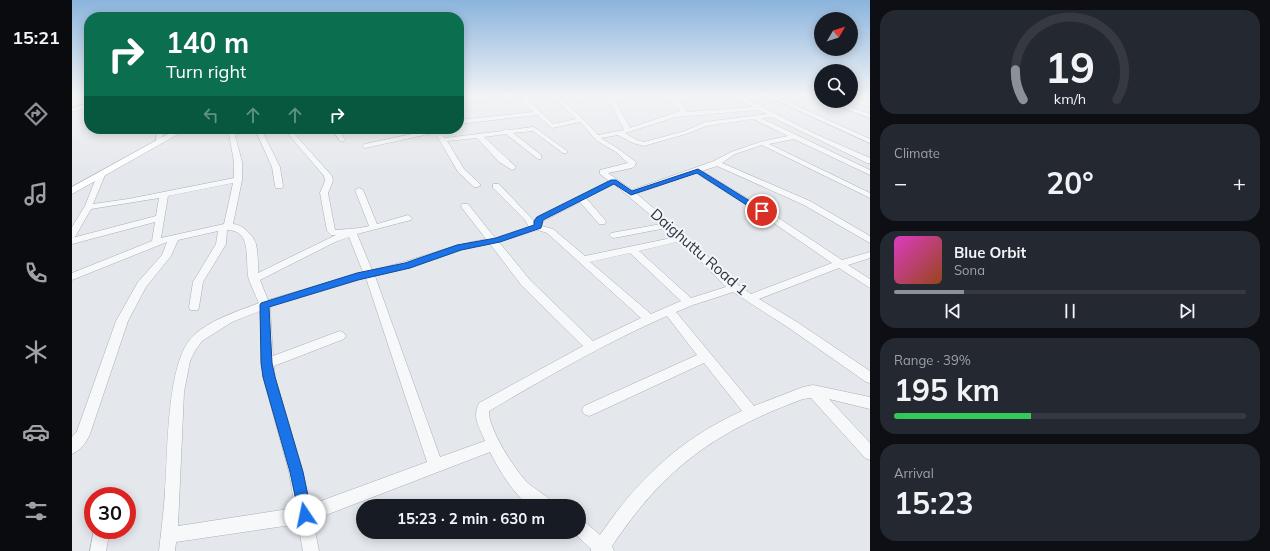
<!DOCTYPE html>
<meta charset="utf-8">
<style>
:root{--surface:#171b24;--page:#242831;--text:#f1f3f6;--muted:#9ea1a6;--line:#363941;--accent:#8c9099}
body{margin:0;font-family:Mulish,sans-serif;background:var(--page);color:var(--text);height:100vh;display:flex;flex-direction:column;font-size:15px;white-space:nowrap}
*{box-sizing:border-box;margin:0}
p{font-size:13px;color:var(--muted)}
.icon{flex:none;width:22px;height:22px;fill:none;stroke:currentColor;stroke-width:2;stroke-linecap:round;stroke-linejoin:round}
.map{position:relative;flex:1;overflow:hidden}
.sheet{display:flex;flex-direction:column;gap:10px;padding:10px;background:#0d0f14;width:400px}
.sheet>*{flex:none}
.top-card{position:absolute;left:12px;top:12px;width:380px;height:122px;border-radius:16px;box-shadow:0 2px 10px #0003;background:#0b6e4f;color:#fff;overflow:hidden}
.needle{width:26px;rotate:51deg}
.tools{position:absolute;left:742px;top:12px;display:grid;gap:8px}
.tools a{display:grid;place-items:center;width:44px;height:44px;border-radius:50%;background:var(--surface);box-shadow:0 2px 10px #0003;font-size:20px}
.speed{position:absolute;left:12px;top:487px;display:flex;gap:8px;font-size:20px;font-weight:700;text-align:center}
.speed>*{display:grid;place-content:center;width:52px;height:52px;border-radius:50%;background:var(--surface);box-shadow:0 2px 10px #0003;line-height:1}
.speed .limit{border:6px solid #d22;background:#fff;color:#111}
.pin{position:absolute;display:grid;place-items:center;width:34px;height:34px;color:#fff;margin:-17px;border:2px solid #fff;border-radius:50%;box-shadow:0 1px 4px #0007}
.me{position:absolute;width:44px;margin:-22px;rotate:349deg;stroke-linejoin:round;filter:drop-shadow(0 0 3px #0008)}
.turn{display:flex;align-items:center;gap:14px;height:84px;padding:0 16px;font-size:18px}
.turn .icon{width:52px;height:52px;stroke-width:2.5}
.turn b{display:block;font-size:28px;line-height:34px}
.lanes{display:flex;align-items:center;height:38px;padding:0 16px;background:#0003;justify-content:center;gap:20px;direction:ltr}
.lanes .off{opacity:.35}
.big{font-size:30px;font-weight:700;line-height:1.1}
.sheet .widget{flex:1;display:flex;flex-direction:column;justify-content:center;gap:6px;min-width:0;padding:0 14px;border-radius:16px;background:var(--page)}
.sheet .dial{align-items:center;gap:0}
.dial svg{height:104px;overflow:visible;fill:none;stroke:var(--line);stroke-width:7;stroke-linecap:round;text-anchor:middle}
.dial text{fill:var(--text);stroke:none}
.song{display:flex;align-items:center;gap:12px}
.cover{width:48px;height:48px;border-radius:6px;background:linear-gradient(135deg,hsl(310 70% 55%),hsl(20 70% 35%))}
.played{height:4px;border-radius:2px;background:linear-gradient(90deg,var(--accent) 20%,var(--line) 20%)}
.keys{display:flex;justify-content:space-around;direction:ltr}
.heat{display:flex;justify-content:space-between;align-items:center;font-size:22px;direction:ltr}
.charge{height:6px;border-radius:3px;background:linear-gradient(90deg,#34c759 39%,var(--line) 0)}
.trip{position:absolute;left:284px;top:499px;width:230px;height:40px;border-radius:20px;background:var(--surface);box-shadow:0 2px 10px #0003;font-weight:700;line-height:40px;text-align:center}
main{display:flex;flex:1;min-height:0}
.menu{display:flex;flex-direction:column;width:72px;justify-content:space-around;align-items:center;background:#090b0e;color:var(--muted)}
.menu .icon{width:28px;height:28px}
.menu .on{color:var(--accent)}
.menu b{font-size:18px;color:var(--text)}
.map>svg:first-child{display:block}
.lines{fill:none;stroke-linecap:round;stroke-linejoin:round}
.minor-casing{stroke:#a9aeb7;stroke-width:1}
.secondary-casing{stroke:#a9aeb7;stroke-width:1}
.minor{fill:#f7f8fa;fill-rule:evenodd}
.secondary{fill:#fff;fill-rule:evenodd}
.route{fill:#1a73e8;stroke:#114b97}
.labels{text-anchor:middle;stroke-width:4;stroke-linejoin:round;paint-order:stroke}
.street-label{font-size:15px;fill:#2b3445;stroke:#f4f6f9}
</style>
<main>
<nav class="menu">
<b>15:21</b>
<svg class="icon on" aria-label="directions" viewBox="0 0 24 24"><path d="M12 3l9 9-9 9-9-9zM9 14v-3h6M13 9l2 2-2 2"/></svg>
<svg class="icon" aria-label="music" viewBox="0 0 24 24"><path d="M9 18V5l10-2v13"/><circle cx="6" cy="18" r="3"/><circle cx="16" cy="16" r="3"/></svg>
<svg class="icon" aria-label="phone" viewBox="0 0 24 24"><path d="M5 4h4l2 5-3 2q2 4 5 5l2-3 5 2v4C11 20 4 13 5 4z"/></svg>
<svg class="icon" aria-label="climate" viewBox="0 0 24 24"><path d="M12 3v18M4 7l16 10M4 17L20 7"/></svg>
<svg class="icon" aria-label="car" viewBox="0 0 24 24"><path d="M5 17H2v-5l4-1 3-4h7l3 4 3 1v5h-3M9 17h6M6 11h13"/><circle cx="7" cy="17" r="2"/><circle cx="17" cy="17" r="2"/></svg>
<svg class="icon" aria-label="filters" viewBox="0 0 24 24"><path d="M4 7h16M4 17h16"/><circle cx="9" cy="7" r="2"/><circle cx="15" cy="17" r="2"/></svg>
</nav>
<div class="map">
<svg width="798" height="551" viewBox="0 0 798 551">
<rect width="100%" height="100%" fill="#e4e7ec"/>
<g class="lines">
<g class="minor-casing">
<g id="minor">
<polygon points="410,96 429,96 387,103 387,99"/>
<path d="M 446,96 L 452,96 L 481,124 L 504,119 L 480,96 L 486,96 L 511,119 L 526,135 L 552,130 L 540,106 L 533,96 L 538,96 L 546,105 L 558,128 L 608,111 L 608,109 L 593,96 L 599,96 L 613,107 L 614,112 L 681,107 L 662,96 L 669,96 L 741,133 L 798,158 L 798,163 L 795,163 L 700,117 L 689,118 L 798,170 L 798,175 L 722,139 L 697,144 L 798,193 L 798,198 L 690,145 L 663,154 L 650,163 L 738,201 L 798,236 L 798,243 L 732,205 L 645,166 L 630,171 L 693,209 L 770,260 L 798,252 L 798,258 L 776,265 L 798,279 L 798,288 L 767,268 L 687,299 L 725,322 L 798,371 L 798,383 L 794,382 L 717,328 L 661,292 L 621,305 L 604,312 L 682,406 L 731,387 L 741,385 L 798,397 L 798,409 L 757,399 L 798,443 L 798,460 L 793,458 L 739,398 L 731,399 C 644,431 593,467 540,546 L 542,551 L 519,551 L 519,549 L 501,532 L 507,532 L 507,520 L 513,522 L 528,535 C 566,479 608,439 670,411 L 632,363 L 522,414 L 517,416 L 512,414 L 510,410 L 512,406 L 625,355 L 595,316 C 533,343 475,377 417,411 C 416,428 442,469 455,482 C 463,490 479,497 483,506 C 476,506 467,508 461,506 C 445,502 425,466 418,452 L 241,520 L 247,551 L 231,551 L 226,524 L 104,542 L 103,551 L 87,551 C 89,531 92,511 93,491 C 96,453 94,360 122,335 C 138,320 166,311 187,303 C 184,296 180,288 177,280 C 172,263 182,230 155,230 L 154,244 L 131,282 L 127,307 L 126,310 L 118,310 L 117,307 L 121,282 L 144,244 L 146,231 L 106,240 L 99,256 L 74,287 L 56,321 L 18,434 C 14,443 9,450 0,454 L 0,437 L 5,431 L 44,321 L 66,282 L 90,255 L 95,242 L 0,280 L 0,273 L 80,241 L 83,222 L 0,244 L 0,238 L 84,216 L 87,198 L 19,209 L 3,237 L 0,238 L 0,227 L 13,206 L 26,173 L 29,173 L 33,175 L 21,204 L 56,199 L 162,178 L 162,162 L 157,134 L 172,129 L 182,129 L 163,135 L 170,162 L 170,180 L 161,224 C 170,224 181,235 184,244 C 186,253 186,264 186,273 L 264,235 L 259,235 L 255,231 L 248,193 L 253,181 L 252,176 L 212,129 L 218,129 L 260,176 L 261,181 L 256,193 L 263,230 C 275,229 286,229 297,226 L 283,190 L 287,188 L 291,190 L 305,224 L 336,215 L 340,218 L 339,220 L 285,234 L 300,270 C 339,262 375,246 414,239 L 390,208 L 389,206 L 390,204 L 396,204 L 423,238 L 457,227 L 453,220 L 421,188 L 421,184 L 427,184 L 462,221 L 465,217 L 537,181 L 528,174 L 528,170 L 556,163 L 544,152 L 525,141 L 508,122 L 480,128 L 465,115 L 387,124 L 387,120 L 461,112 ZM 687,110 L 695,114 L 633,122 L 613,131 L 572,142 L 565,140 L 553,133 L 604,117 ZM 681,119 L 716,136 L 688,142 L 659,152 L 642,161 L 560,190 L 536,173 L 560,168 L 563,166 L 564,162 L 548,150 L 529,138 L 546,135 L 561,143 L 572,146 L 617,133 L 634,126 ZM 624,173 L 687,213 L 760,263 L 679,294 L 666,285 L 614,236 L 565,194 ZM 161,183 L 152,224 L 89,238 L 96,196 ZM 542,184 L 589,224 L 539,233 L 537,235 L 539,237 L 542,238 L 594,228 L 604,237 L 513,256 L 481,229 L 470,226 L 471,221 L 508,202 L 527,224 L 533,224 L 534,222 L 533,220 L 514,198 ZM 466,230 L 475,233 L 569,318 L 521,341 L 458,280 L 427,242 ZM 277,237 L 291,272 L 196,300 L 188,280 L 263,242 ZM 609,241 L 654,287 L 619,298 L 567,251 ZM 418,244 L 450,286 L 511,346 L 407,403 C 400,418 407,426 413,441 L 368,457 L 303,276 L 337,268 L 390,250 ZM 558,253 L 609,301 L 579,314 L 518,262 ZM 294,278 L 355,462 L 238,505 L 231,472 L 203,377 L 202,366 L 272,339 L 274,336 L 272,333 L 268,331 L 201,356 L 198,307 ZM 188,311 L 191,377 L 217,472 L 223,508 L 106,526 L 112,392 L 118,361 L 123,351 L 130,341 L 160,322 Z"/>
<polygon points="502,96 508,96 510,98 507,100"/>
<polygon points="695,96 703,96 798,139 798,143"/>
<polygon points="741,96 749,97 749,101"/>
<polygon points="779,97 798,103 798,107 779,101"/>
<polygon points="753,101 761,101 798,114 798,118"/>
<polygon points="17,103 17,107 0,112 0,108"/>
<polygon points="462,127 495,151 495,153 491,153 461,131 441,133 469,155 469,159 466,159 434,134 412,137 443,166 444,168 440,170 427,162 405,138 375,141 392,169 409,185 405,187 402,187 386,172 365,136 368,134 373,138 431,131 434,129 437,130"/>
<polygon points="85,129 91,129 90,142 87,144 84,142"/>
<polygon points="183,129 189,129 208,167 211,186 210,188 204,188 203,186 200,167"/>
<polygon points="260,129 266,129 273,140 272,141 268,141"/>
<polygon points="364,129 367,131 366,132 293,148 290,146 293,144"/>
<polygon points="22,530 38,530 34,551 18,551"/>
</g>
</g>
<g class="secondary-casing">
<polygon id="secondary" points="105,129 115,129 0,194 0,187"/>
</g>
<use href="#minor" class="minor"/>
<use href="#secondary" class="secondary"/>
</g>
<linearGradient id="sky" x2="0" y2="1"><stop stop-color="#8bb4dd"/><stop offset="0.55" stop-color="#f3f4f6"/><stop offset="1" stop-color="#f3f4f6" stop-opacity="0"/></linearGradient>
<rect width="798" height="174" fill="url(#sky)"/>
<polygon class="route" points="626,169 694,211 690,213 687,213 625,173 559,195 542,184 471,220 469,228 428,242 389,250 338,268 286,280 197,307 200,363 203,377 231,472 240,515 238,520 233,522 228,520 218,472 191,377 189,363 188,305 189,303 285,273 333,263 385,245 424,238 462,225 462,221 465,217 539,180 544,180 560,191"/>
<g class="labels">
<g class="street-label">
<text transform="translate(627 252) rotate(41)" y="5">Daighuttu Road 1</text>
</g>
</g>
</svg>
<div class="tools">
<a><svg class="needle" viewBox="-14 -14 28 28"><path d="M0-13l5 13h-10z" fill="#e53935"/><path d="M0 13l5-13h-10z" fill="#9ea1a6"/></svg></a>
<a><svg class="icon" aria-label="search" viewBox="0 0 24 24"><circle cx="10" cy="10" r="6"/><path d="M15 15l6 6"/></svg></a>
</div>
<div class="speed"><div class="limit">30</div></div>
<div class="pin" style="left:690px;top:211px;background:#d93025"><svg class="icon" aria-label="arrive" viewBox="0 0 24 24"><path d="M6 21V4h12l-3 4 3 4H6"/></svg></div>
<svg class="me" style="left:233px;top:515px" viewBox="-20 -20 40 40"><circle r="19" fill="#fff"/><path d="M0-13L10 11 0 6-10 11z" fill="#1a73e8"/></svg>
<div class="trip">15:23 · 2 min · 630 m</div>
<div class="top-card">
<div class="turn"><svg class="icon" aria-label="right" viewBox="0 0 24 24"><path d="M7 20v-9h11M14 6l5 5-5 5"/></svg><div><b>140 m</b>Turn right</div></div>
<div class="lanes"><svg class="icon off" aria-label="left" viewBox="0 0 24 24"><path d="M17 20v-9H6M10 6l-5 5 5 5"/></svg><svg class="icon off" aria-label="ahead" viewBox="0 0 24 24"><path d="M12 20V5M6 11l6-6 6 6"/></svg><svg class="icon off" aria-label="ahead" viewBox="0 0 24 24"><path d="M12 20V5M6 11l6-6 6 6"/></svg><svg class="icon" aria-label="right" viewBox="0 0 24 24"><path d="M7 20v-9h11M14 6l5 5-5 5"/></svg></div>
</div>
</div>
<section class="sheet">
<div class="widget dial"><svg viewBox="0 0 100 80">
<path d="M14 69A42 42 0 1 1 86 69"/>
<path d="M14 69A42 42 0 0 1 8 46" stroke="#8c9099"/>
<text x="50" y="56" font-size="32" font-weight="700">19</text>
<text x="50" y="72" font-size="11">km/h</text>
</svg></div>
<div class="widget"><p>Climate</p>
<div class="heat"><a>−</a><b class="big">20°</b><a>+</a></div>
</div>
<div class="widget">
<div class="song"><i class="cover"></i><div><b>Blue Orbit</b><p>Sona</p></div></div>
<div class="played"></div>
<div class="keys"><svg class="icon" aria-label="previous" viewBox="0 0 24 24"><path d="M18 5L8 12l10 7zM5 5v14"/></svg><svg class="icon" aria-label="pause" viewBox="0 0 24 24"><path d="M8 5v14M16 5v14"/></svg><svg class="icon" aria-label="next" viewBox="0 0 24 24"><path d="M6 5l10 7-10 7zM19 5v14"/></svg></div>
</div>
<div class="widget"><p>Range · 39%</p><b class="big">195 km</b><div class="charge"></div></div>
<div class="widget"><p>Arrival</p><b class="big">15:23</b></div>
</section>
</main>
